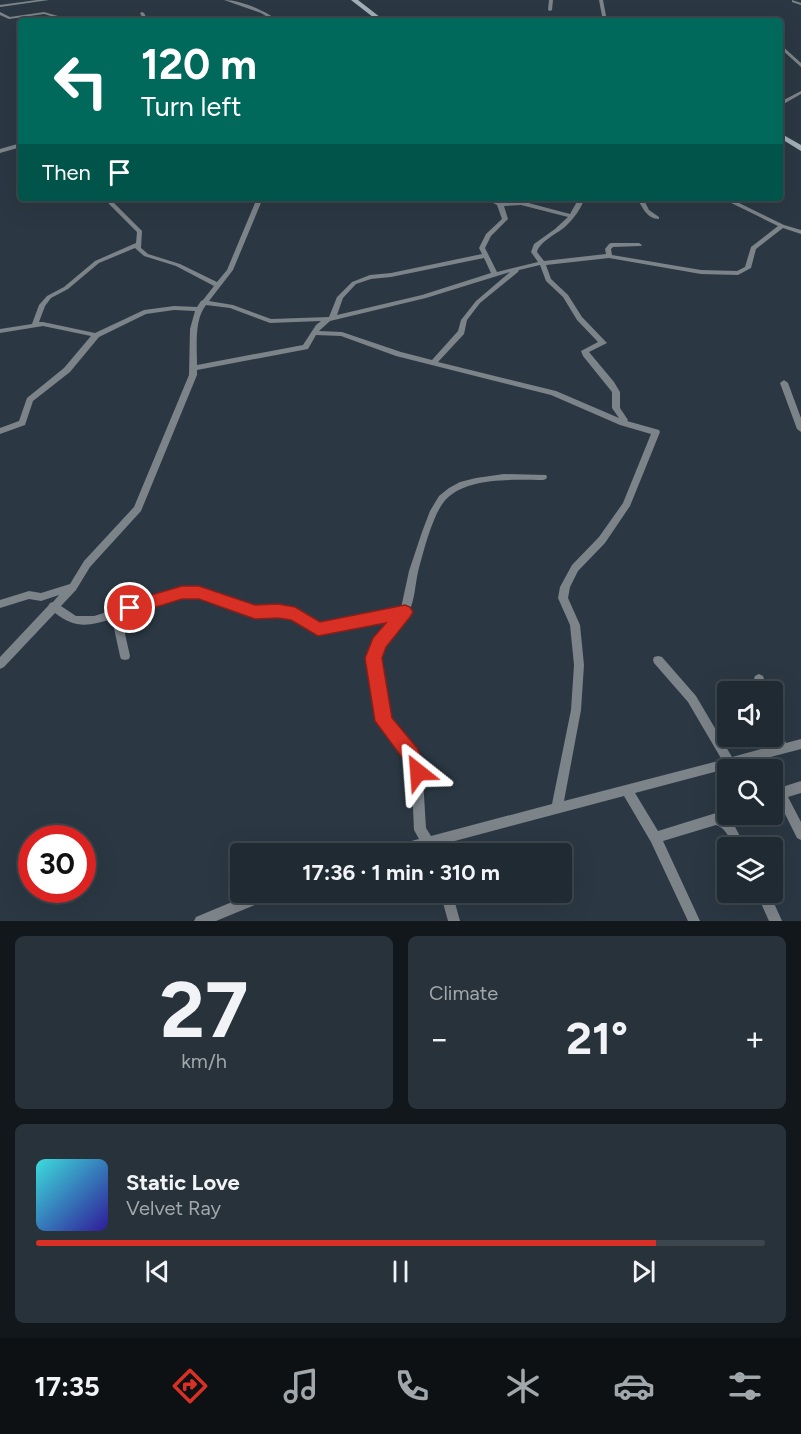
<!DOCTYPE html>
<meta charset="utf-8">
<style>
:root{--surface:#202a32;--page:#28323a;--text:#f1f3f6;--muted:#a2a7ac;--line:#3d464d;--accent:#d93025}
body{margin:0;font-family:Figtree,sans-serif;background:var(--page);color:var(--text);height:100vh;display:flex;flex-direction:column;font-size:22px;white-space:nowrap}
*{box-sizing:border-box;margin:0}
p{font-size:20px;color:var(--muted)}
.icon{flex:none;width:33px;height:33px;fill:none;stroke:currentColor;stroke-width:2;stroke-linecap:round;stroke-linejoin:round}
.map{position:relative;height:921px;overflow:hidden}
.details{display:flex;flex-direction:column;gap:15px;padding:15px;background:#12171c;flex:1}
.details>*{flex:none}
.guide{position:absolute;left:18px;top:18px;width:765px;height:183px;border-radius:6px;box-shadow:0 6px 24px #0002,0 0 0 2px var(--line);background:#00695c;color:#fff;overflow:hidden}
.fabs{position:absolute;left:717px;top:681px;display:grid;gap:12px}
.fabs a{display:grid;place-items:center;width:66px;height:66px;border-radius:6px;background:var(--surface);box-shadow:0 6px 24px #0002,0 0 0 2px var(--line);font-size:30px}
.speed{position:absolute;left:18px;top:825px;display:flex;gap:12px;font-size:30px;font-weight:700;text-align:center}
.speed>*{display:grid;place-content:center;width:78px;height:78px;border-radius:50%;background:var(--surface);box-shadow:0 6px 24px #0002,0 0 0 2px var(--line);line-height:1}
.speed .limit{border:9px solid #d22;background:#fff;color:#111}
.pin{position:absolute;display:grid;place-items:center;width:51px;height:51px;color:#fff;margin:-26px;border:3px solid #fff;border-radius:50%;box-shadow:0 2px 6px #0007}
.me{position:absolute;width:66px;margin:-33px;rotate:332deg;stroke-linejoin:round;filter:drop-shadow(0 0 4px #0008)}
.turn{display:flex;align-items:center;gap:21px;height:126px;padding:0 24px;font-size:27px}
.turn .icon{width:78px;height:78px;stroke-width:2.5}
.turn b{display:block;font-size:42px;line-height:51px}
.then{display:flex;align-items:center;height:57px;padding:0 24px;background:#0003;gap:12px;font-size:22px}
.big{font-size:45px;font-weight:700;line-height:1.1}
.details .tile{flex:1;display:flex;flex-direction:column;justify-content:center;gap:9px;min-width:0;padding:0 21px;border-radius:9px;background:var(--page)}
.details .dial{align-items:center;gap:0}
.dial b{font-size:78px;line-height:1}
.song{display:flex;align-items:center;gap:18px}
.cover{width:72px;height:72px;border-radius:9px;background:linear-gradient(135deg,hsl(180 70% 55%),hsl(250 70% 35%))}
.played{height:6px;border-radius:3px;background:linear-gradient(90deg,var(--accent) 85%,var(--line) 85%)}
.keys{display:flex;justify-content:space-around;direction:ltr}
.heat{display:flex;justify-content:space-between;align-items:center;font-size:33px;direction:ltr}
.details .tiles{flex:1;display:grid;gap:15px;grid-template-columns:1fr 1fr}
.tile:last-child{grid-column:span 2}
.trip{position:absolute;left:230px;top:843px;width:342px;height:60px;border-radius:6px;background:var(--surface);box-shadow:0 6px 24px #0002,0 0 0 2px var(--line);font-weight:700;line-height:60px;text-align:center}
.menu{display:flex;height:96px;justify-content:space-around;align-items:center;background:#0d1114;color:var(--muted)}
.menu .icon{width:42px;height:42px}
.menu .current{color:var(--accent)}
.menu b{font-size:27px;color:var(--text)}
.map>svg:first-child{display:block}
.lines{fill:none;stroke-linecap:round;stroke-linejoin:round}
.street{fill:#7c8389;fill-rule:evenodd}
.secondary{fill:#a3aeb7;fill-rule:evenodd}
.route{fill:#d93025;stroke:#8d1f18;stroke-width:1.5}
</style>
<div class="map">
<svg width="801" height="921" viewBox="0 0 801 921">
<rect width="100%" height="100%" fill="#2b3843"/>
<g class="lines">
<g class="street">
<polygon points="37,0 49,0 0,7 0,5"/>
<path d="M 224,0 C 241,0 266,11 279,21 L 274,21 L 261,13 Z"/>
<polygon points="549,0 553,0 552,10 550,11 548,10"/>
<polygon points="599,0 603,0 607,21 603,21"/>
<polygon points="792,0 801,3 801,5 792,2"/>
<polygon points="0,12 10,17 44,12 75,21 68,21 44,14 9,19 0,15"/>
<polygon points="142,12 144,13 148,21 144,21 140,13"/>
<polygon points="686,17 732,20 734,21 686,19 669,21"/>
<polygon points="780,44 801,63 801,67 780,48"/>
<polygon points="801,91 801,94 780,106 780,102"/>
<polygon points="21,143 21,147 0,153 0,149"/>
<path d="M 107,198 L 113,198 L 114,203 L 142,231 L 141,248 L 148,254 L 180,264 L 217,282 L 227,270 L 257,198 L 263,198 L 233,270 L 209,301 L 233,305 L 271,319 L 329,317 L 337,297 L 352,282 L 370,275 L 391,273 L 482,254 L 479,248 L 486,234 L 502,219 L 497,205 L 484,198 L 492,198 L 501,202 L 521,201 L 570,214 L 579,198 L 585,198 C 580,210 575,217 566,226 C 557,234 540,241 537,252 L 544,261 L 606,254 L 605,249 L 609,244 L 611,243 L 639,243 L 642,245 L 641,246 L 613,247 L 611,249 L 612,255 L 701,270 L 737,271 L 745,267 L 751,247 L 778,226 L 721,198 L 729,198 L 784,225 L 801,230 L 801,234 L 783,228 L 756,249 L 751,268 L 738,275 L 701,274 L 609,258 L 546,265 L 551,279 L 568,295 L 582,317 L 607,343 L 589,352 L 614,382 L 620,392 L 620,408 L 628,420 L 627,421 L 659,430 L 660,432 L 630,506 L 605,543 L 578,571 L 570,587 L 568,598 L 580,625 L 584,665 L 581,710 L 564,801 L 722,760 L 688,702 L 654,663 L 653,660 L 654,657 L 658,656 L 662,657 L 696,696 L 732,757 L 776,745 L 772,736 L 772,721 L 776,722 L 786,743 L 801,739 L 801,749 L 635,793 L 658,831 L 716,813 L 725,816 L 732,821 L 746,848 L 734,848 C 730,839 726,828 716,825 L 663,841 L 700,921 L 688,921 L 651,842 L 624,796 L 436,846 L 437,854 L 425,854 L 424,849 L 408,854 L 378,854 L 380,850 L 384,848 L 419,839 L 414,830 L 411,765 L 379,721 L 368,658 L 370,648 L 395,618 L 318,633 L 293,618 L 278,615 L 255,616 L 199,597 L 186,596 L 121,616 L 130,656 L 129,659 L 125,660 L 121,659 L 120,656 L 112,619 C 88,626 76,629 55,613 L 4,667 L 0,669 L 0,657 L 48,606 L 50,603 L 53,602 L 59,595 L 41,601 L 29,599 L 0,608 L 0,600 L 29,591 L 41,593 L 70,584 L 84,561 L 134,507 L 189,375 L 190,329 L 195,311 L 174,310 L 146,314 L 99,337 L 70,372 L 33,401 L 25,425 L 0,434 L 0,428 L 19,421 L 27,398 L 64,368 L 91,336 L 43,326 L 0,333 L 0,329 L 32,324 L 39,305 L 47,296 L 64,287 L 95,261 L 136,243 L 137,232 L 109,204 ZM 521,205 L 568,217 L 555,229 L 534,244 L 531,252 L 538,262 L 497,272 L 485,248 L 491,236 L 508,219 L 504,206 ZM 135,248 L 144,256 L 176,266 L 214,286 L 203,300 L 201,301 L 197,307 L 174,306 L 144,310 L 95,333 L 43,322 L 39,322 L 45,306 L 51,298 L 68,289 L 99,263 ZM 484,258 L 491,273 L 422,295 L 337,315 L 343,298 L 356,284 L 371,279 L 391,277 ZM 540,265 L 546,281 L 563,297 L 577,320 L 598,342 L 581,351 L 583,356 L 612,392 L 612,408 L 619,418 L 556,391 L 438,362 L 464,334 L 467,320 L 480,303 L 518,272 L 519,270 ZM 510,272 L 476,301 L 461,320 L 458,331 L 432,360 L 401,352 L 342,332 L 319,331 L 330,321 L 426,298 ZM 206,305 L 230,308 L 270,323 L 321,321 L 316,325 L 303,345 L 197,365 C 197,346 194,320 206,305 ZM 316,335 L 341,336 L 396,356 L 551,395 L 620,425 L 651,434 L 623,503 L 599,537 L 572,565 L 560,587 L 558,598 L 570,625 L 574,665 L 571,710 L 552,804 L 431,836 L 426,828 L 422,763 L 389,719 L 378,658 L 379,652 C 388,639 402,627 409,612 C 415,599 415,585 418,572 C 423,553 432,518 443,503 C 463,476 514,480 543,480 L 546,479 L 547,477 L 546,475 L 504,474 L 476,478 L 460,482 L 449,488 L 439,496 L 430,511 L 422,532 L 409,571 L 401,608 L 319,625 L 295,610 L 278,607 L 255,608 L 199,589 L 186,588 L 94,616 L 76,616 L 61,606 L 76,590 L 90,567 L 141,511 L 197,375 L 197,370 L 308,349 Z"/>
<path d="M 637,198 L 643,198 L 649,210 L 659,217 L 659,219 C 647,219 642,207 637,198 Z"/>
<polygon points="784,380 788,383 801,418 801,432 797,429 780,383"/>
<polygon points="759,674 763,676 764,679 764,692 754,692 754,679 755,676"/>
<polygon points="801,781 801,793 788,797 801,822 801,840 797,838 776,796 782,787"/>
<polygon points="256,892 279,892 277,896 216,921 194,921 196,917"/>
<polygon points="440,892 452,892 460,921 448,921"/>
<polygon points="756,892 769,892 782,921 769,921"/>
</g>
<g class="secondary">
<polygon points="351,0 358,0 385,21 378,21"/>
<polygon points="780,133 801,145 801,151 780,138"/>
</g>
</g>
<polygon class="route" points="182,586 199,586 255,605 278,604 295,607 320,622 405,605 410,607 413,612 410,617 386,647 382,658 392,718 417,748 428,772 425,779 418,782 412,779 404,760 375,721 365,658 373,638 386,623 318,636 291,620 278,618 255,619 199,599 182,599 130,615 124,613 122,608 124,603"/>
</svg>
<div class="fabs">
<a><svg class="icon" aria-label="sound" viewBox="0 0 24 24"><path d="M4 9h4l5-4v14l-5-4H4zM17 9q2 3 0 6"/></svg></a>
<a><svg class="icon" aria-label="search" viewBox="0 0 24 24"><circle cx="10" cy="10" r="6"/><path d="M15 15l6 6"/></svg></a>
<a><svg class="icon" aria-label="layers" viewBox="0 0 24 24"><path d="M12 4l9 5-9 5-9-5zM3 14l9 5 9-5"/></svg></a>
</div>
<div class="speed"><div class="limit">30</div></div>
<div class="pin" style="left:130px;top:608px;background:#d93025"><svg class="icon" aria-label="arrive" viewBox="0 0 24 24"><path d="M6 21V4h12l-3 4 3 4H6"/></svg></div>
<svg class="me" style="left:418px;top:772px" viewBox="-20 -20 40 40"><path d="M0-17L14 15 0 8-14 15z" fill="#d93025" stroke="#fff" stroke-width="4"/></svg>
<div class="trip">17:36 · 1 min · 310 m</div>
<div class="guide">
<div class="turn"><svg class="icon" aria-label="left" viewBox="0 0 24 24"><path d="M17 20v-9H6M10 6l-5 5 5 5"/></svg><div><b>120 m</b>Turn left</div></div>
<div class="then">Then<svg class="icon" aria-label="arrive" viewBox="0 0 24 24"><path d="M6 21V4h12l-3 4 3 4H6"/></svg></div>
</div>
</div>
<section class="details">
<div class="tiles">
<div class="tile dial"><b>27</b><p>km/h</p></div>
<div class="tile"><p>Climate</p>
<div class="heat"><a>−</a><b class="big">21°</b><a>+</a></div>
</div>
<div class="tile">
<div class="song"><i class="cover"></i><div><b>Static Love</b><p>Velvet Ray</p></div></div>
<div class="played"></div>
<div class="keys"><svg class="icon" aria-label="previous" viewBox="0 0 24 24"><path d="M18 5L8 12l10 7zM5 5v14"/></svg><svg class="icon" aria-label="pause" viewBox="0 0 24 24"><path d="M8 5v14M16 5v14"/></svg><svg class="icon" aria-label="next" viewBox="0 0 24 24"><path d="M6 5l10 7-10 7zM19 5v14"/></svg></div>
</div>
</div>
</section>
<nav class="menu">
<b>17:35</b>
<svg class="icon current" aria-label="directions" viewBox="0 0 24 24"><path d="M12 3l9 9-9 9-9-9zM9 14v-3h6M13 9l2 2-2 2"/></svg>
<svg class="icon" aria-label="music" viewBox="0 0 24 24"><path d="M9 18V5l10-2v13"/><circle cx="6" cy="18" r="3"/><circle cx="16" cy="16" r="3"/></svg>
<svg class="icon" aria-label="phone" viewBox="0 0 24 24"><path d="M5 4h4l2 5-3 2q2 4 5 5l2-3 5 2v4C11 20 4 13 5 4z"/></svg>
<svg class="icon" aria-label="climate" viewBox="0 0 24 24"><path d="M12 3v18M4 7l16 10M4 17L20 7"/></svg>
<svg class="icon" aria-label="car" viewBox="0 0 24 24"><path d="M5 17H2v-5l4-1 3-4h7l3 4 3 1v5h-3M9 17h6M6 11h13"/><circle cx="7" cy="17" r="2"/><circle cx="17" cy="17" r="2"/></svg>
<svg class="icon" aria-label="filters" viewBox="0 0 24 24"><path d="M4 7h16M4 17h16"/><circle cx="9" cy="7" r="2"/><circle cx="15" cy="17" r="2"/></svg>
</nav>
